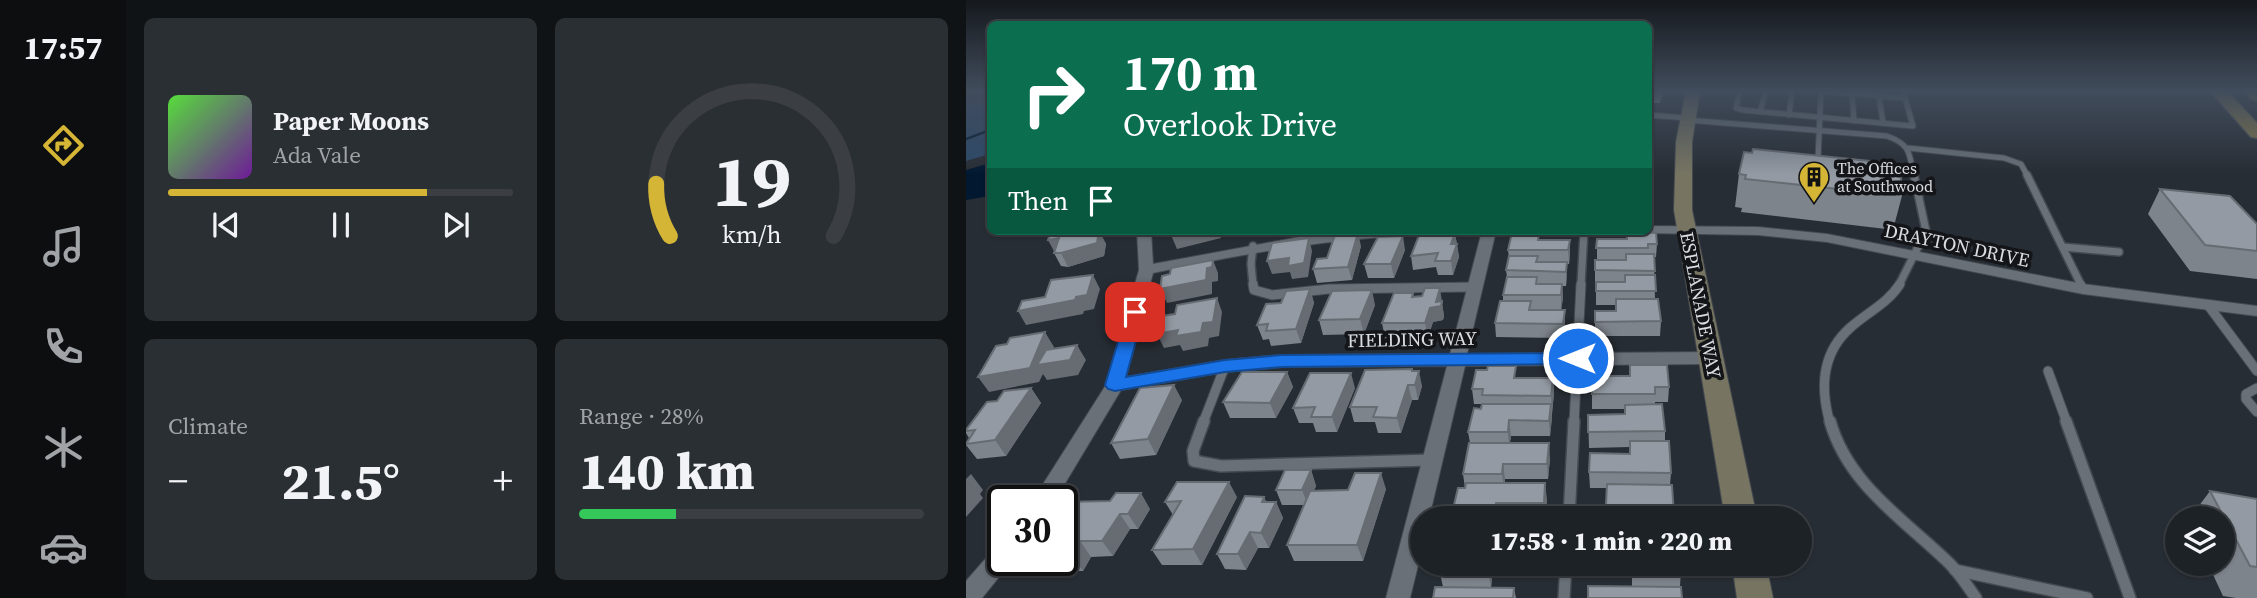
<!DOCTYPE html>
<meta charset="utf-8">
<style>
:root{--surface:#1d2227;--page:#2a2f33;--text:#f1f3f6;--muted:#a0a4a7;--line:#3b3f44;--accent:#d5b535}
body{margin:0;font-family:"Source Serif 4",serif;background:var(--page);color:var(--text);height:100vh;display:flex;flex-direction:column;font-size:26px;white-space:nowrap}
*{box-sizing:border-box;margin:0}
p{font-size:23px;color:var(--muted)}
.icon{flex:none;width:38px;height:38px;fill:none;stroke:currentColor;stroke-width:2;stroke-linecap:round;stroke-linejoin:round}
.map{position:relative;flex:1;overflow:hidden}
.details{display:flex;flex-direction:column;gap:18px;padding:18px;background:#101315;width:840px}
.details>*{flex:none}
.banner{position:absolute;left:21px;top:21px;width:665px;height:214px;border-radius:10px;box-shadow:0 2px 5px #0004,0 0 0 2px var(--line);background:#0b6e4f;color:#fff;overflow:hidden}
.controls{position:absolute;left:1199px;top:506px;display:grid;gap:14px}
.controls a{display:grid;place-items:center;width:70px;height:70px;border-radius:50%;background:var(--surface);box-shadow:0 2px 5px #0004,0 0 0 2px var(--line);font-size:35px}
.speed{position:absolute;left:21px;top:485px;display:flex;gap:14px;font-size:35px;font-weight:700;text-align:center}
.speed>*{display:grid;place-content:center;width:91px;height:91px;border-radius:50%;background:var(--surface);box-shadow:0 2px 5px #0004,0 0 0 2px var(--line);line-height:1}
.speed .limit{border:4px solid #111;border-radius:10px;background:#fff;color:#111}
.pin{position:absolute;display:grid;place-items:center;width:60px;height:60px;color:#fff;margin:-30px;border-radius:14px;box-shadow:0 4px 10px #0006}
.me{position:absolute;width:77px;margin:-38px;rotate:270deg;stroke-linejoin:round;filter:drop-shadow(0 0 5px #0008)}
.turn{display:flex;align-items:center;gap:24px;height:147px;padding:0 21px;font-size:32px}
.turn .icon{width:91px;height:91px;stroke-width:2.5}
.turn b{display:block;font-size:49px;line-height:60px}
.then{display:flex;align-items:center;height:66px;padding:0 21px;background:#0003;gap:14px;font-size:26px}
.big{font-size:52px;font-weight:800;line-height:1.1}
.details .card{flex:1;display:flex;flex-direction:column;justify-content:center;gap:10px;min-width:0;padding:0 24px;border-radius:10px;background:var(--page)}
.details .dial{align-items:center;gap:0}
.dial svg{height:182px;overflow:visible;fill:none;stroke:var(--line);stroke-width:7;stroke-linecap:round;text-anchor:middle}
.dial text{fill:var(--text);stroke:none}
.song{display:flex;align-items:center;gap:21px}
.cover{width:84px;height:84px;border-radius:10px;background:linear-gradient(135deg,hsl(110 70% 55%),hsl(280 70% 35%))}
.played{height:7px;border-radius:4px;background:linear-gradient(90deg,var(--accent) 75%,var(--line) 75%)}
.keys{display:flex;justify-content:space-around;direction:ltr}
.heat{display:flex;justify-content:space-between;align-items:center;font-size:38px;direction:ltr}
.charge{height:10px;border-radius:5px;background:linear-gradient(90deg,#34c759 28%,var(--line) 0)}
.details .tiles{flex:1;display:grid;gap:18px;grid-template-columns:repeat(2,1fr)}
.trip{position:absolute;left:444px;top:506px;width:402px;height:70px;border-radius:35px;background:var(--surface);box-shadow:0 2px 5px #0004,0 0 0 2px var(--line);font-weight:800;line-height:70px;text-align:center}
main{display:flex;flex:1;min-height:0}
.dock{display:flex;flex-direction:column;width:126px;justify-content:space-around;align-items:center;background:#0c0e10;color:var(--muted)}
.dock .icon{width:49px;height:49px}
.dock .active{color:var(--accent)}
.dock b{font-size:32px;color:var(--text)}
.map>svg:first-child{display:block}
.green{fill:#2b496a}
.water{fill:#011830}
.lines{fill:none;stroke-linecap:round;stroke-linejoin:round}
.stream{stroke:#011830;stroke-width:2.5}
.lane-far3-casing{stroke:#444a4f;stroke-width:7}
.lane-far2-casing{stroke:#444a4f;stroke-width:10}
.lane-far1-casing{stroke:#444a4f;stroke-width:11}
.lane-casing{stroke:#444a4f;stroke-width:14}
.street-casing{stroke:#444a4f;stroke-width:2}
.secondary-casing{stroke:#444a4f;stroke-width:2}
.primary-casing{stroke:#444a4f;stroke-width:3}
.lane-far3{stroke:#697078;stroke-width:5}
.lane-far2{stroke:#697078;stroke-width:7}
.lane-far1{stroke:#697078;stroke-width:9}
.lane{stroke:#697078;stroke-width:11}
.street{fill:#697078;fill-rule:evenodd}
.secondary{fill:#777562;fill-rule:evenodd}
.primary{fill:#857a4c;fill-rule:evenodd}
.wall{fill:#7e848c}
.shaded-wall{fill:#676c72}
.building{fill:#939aa3;stroke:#676c72;stroke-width:2}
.route{fill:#1a73e8;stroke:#114b97;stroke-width:2}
.labels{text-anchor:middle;stroke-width:7;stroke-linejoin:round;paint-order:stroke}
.far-poi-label{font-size:16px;fill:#d9dde2;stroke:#131518;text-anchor:start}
.street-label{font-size:19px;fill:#d9dde2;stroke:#131518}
</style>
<main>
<nav class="dock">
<b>17:57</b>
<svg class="icon active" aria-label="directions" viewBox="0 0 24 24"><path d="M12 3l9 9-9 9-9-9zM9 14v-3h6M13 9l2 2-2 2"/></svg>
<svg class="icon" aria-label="music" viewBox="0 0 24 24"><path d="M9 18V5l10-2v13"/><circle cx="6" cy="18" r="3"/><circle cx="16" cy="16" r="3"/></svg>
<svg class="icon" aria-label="phone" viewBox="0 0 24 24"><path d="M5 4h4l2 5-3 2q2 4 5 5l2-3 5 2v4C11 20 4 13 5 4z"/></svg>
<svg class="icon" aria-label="climate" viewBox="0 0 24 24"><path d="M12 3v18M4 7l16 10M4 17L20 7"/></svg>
<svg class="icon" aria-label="car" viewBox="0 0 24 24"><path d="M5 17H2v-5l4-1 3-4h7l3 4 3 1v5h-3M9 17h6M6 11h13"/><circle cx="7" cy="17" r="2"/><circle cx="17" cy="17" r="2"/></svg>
</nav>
<section class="details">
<div class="tiles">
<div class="card">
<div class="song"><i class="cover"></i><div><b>Paper Moons</b><p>Ada Vale</p></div></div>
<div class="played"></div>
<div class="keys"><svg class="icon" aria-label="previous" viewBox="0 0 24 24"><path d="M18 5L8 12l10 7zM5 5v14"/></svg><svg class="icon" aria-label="pause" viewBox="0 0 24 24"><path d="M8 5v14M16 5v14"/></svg><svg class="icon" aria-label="next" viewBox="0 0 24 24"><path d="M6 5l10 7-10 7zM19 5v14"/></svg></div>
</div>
<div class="card dial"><svg viewBox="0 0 100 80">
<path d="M14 69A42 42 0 1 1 86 69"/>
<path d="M14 69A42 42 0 0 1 8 46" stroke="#d5b535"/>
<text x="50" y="56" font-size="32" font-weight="700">19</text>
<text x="50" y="72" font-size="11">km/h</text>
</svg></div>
<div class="card"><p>Climate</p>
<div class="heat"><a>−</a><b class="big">21.5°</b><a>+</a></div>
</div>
<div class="card"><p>Range · 28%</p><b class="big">140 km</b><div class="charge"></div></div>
</div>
</section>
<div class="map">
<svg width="1291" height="598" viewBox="0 0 1291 598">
<rect width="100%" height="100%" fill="#272d34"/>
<polygon class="green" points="24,92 24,154 0,161 0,98"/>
<polygon class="water" points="24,163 24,196 0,200 0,170"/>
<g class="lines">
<polyline class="stream" points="0,139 24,130"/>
<g class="lane-far3-casing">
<g id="lane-far3">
<polyline points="774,91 770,108 777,110 947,126 937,91"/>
<polyline points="853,91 939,98"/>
<polyline points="855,91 852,159 855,164"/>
<polyline points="886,94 888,121"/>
<polyline points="913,96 917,123"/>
<polyline points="794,112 800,91"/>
<polyline points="682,115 722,118"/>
<polyline points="823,115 826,91"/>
<path d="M 722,120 L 921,136 C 946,145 943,154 948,177"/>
<polyline points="942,148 1038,158 1055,164 1062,177"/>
</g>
</g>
<g class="lane-far2-casing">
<g id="lane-far2">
<polyline points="1061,175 1115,285"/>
<polyline points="287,246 285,264 287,285"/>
<polyline points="1097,247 1153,252"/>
<polyline points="615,285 618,231"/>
<polyline points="933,285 960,231 948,175"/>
</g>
</g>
<g class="lane-far1-casing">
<g id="lane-far1">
<polyline points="287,284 288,290 306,295 363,289 509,287"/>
<polyline points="1114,284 1117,289"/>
<polyline points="1242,305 1291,371"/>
<polyline points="1082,371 1101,423"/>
<polyline points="1291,388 1280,394 1280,399 1291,412"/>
<polyline points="237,423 259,366"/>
<polyline points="608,423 615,284"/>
<path d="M 864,423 C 854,388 855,353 885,327 C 902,312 922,303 934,284"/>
</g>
</g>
<g class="lane-casing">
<g id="lane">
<polyline points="238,421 227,451 228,461 255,466 466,460"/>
<path d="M 864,421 C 882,485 939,520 984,564 C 994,574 1002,587 1010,598"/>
<polyline points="1100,421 1164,598"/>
<polyline points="603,518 608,421"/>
<polyline points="989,570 1121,598"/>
<polyline points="598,598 600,564"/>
</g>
</g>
<g class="street-casing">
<g id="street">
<polygon points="682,226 792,227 861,234 1117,284 1291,306 1291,316 1117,294 861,242 792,235 677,233 676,231 682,231"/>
<path d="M 171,231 L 185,231 L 187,264 L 350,234 L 379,231 L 463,231 L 456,235 C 364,238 276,254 187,273 L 160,377 L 259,360 L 316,355 L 484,354 L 516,231 L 530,231 L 501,354 L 745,352 L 751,354 L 754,358 L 751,362 L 745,364 L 499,366 L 463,518 L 457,518 L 457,545 L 444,598 L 420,598 L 481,366 L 316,367 L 259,372 L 155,390 L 89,500 L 67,500 L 140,385 L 173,270 Z"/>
<polygon points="37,545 37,560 46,560 45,562 16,598 0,598 0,581 29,548"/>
</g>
</g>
<g class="secondary-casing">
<g id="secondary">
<polygon points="720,91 734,91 726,142 726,210 791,518 759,518 708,210 710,142"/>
<polygon points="766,564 800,564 807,598 771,598"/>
</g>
</g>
<g class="primary-casing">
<g id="primary">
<polygon points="1244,91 1261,91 1291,123 1291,138 1285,137"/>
<polygon points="1278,91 1291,91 1291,101 1285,99"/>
</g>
</g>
<use href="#lane-far3" class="lane-far3"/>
<use href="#lane-far2" class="lane-far2"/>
<use href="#lane-far1" class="lane-far1"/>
<use href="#lane" class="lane"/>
<use href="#street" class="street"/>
<use href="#secondary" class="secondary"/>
<use href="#primary" class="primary"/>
</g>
<g class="wall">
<polygon points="682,91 698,91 694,103 682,103"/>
<polygon points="924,167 937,192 928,226 921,225 920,229 775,212 776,208 769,207 773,174"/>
<polygon points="1194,189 1291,224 1291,279 1224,271 1182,214"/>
<polygon points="133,231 140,244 138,256 102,267 95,266 88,253"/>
<polygon points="489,233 493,257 487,275 472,275 470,267 447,270 445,256"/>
<polygon points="631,239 691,244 690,257 688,257 689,299 695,321 694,336 629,336 629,311 650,311 650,305 630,305 630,284 629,284 629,270 631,260"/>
<polygon points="573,240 604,240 604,253 603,264 601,264 600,286 596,286 597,298 595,310 566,309 599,325 598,338 530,337 529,323 537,301 537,295 541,277 540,270 543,258 542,250"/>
<polygon points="395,246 386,280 351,283 347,269 361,258"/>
<polygon points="439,250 428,278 402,278 398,264"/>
<polygon points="344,289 348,303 335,343 305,346 303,339 297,340 291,325 315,303"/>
<polygon points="447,293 448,297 456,296 477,302 476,304 478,316 477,320 467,322 462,337 419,338 416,323"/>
<polygon points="409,305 398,334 357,335 353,320"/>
<polygon points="447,371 456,386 452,400 446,400 435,433 412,433 409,422 388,422 384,407"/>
<polygon points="321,372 327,387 310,418 264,418 257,402"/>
<polygon points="626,376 703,387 702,402 689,402 689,404 699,431 699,441 705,473 704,485 706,485 708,518 640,518 641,488 624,488 623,472 664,454 664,447 623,448 622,415 659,414 659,409 626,409"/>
<polygon points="551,378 587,378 588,393 584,436 545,436 544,443 584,458 582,479 539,479 539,483 581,499 579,518 485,518 499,488 497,474 504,443 502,432 516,404 508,404 506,389"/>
<polygon points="65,388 75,403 40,456 11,459 0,445 0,442 3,438 0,433 0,430 31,401"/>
<polygon points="389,388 371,432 350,432 347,423 333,423 327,408"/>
<polygon points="216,400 190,455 154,459 145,443"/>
<polygon points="345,470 350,486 348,490 420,489 397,561 328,561 321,545 338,505 316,505 310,490"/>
<polygon points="1244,491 1291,499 1291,598 1270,598 1257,596 1242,564 1256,564 1256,518 1224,518"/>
<polygon points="271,497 236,565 196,565 186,550 207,515 199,502"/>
<polygon points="298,497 300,502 310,502 317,518 303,548 292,548 280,570 259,569 251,554"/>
<polygon points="96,506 184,509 172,529 164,529 147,556 125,557 117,571 73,571 63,560 96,560"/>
<polygon points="476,564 574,564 574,568 527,570 525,587 548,588 550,598 467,598 477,587 474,573"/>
<polygon points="619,564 714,564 715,571 714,586 666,586 666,568 620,568"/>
</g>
<g class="shaded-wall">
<polygon points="685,139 684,150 682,158 683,148"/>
<polygon points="133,231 140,244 138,256 102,267 95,253 89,253 82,240"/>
<polygon points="224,231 253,231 255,238 211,249 205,235"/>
<polygon points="392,233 395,246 386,280 382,267"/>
<polygon points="489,233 493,257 487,275 485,261 485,244"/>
<polygon points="437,236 439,250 428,278 425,264"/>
<polygon points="343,238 346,251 342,277 326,279 324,272 306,274 301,261"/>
<polygon points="604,240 604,253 603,264 602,250"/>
<polygon points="247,260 252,273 252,281 246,282 246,294 201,303 194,289 241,268"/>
<polygon points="601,262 601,276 600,286 600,272"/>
<polygon points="127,275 134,289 128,309 118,311 117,314 60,325 52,311 110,297"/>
<polygon points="596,284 597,298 595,310 595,295"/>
<polygon points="474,288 478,316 477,320 467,322 462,337 459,323 464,308 470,302"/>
<polygon points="344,289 348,303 335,343 330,329"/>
<polygon points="406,290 409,305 398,334 394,319"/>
<polygon points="251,298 256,312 253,336 243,338 242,346 217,351 214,345 198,348 191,334 237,323"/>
<polygon points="599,310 599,325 598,338 597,324"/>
<polygon points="79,332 88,347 81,364 111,345 120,360 112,375 81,380 77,374 73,382 23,392 12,377"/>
<polygon points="446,369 450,383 453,371 456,386 452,400 446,371"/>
<polygon points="321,372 327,387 310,418 304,403"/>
<polygon points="385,373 389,388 371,432 366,417"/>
<polygon points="587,378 588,393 586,411 585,396"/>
<polygon points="208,385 216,400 190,455 182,439"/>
<polygon points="442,385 446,400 435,433 431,418"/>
<polygon points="65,388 75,403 40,456 29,440"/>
<polygon points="585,404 586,419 584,436 583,421"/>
<polygon points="543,420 545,436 543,447 542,432"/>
<polygon points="583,443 584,458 582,479 581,464"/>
<polygon points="537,464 539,479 538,489 536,474"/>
<polygon points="345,470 350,486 342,505 336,490"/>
<polygon points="415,473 420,489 397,561 391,545"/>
<polygon points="5,474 17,490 14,494 17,498 0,517 0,479"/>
<polygon points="263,482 271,497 236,565 227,549"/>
<polygon points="579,483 581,499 579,518 578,503"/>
<polygon points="175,493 184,509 172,529 162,514"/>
<polygon points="298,497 305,512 310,502 317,518 303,548 295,533 296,502"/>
<polygon points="530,503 532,518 528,518"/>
<polygon points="154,514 164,529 147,556 136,541"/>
<polygon points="284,532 292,548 280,570 272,554"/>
<polygon points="114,541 125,557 117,571 105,555"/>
<polygon points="523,564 525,564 527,570 525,587 522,572"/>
</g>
<g class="building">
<polygon points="787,149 923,163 924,167 933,168 937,192 928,191 929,195 779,179 780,175 773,174 778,152 786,153"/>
<polygon points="1194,189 1264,196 1291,224 1291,251 1239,245"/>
<polygon points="97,231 128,232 133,231 131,243 95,253 88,253 93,238 82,240 84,234"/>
<polygon points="205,231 224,231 205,235"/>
<polygon points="661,231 690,233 691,244 682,244 682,248 630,248 631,239 661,239"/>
<polygon points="392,233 382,267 347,269 351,259 361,258 369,235"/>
<polygon points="454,233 489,233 485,244 491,244 485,261 469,261 472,253 445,256"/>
<polygon points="546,233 573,233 572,240 604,240 602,250 542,250"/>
<polygon points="437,236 425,264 398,264 412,237"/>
<polygon points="343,238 338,263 322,266 323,258 301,261 306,243"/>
<polygon points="660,254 688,254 689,271 629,270 629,260 660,260"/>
<polygon points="543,256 572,256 570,262 601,262 600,272 540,270"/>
<polygon points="247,260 246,267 241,268 240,280 194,289 196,276 204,274 205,268"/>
<polygon points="127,275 121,295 110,297 109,300 52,311 56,301 79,297 85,280"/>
<polygon points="659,275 689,275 690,291 630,291 630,282 659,282"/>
<polygon points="541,277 571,277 570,284 596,284 595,295 537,295"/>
<polygon points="459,288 474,288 470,302 476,301 475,306 464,308 459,323 416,323 428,293 447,293 446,297 456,296"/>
<polygon points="344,289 330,329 300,331 302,324 291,325 300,304 315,303 320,291"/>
<polygon points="406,290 394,319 353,320 366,291"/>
<polygon points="251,298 247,322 237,323 235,332 210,336 212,330 191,334 195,316 209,314 211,305"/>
<polygon points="650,299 692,299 695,321 629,322 629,311 650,311"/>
<polygon points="534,301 565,301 563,310 599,310 597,324 529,323"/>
<polygon points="79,332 64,368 12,377 30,346 41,344 44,338"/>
<polygon points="111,345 104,360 71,365 80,350"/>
<polygon points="664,365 701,365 703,387 689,387 689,394 626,394 626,376 664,376"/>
<polygon points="522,366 550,366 548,378 587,378 585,396 516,395 517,389 506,389 510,370 521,370"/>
<polygon points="446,369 446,371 453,371 449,385 442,385 431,418 407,417 411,407 384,407 399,370"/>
<polygon points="276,372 321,372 304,403 257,402"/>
<polygon points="344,373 385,373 366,417 345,417 349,407 327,408"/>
<polygon points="208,385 182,439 145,443 174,388"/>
<polygon points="65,388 29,440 0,444 9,430 0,431 0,430 21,402 31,401 38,391"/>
<polygon points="516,404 585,404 583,421 543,420 542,432 502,432 508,408 515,409"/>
<polygon points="696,404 699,431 622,432 622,415 659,414 659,405"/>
<polygon points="664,441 703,441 705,473 623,472 624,453 664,454"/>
<polygon points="503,443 583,443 581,464 537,464 536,474 497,474"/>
<polygon points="319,470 345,470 336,490 310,490"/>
<polygon points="389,473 415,473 391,545 321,545 344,491 382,490"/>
<polygon points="211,482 263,482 227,549 186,550 215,501 199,502"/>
<polygon points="500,483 579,483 578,503 530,503 528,518 485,518 492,488 499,488"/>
<polygon points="641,484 706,485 708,516 668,515 668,505 640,505"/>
<polygon points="1244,491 1291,499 1291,567 1284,566"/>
<polygon points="150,493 175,493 162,514 154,514 136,541 114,541 105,555 96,555 96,506 99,502 144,501"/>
<polygon points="279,496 298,497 296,502 310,502 295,533 284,532 272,554 251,554"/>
<polygon points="476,564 523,564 522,572 474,573"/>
<polygon points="667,564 714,564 715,571 667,570"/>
<polygon points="622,586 715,587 716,598 622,598"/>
<polygon points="469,587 548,588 547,598 467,598"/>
</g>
<linearGradient id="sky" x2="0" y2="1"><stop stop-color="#15191d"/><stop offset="0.52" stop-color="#414c5c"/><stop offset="1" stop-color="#414c5c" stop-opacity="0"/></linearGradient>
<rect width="1291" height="175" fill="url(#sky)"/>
<polygon class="route" points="169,307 178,312 160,377 259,360 316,355 612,353 621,358 612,364 316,367 259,372 149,391 142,389 139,385 161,312"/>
<defs>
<g id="building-pin" transform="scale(1.575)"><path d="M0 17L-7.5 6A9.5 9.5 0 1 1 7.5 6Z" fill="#d5b535" stroke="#131518"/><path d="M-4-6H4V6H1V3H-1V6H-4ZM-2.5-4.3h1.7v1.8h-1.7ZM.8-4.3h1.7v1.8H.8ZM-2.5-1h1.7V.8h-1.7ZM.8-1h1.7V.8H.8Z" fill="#111"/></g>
</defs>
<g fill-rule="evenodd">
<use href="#building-pin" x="848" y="177"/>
</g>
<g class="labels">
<g class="far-poi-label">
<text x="871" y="174">The Offices<tspan x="871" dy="18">at Southwood</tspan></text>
</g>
<g class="street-label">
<text transform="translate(991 245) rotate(12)" y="7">DRAYTON DRIVE</text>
<text transform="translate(735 305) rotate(79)" y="7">ESPLANADE WAY</text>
<text transform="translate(446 339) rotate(-1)" y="7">FIELDING WAY</text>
</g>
</g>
</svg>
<div class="controls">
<a><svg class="icon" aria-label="layers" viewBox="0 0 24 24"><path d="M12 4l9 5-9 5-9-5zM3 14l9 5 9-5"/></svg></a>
</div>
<div class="speed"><div class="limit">30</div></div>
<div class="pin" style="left:169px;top:312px;background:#d93025"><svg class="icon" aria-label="arrive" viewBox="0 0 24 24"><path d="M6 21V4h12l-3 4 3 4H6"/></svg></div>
<svg class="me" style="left:612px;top:358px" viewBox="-20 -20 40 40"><circle r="17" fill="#1a73e8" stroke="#fff" stroke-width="3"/><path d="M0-11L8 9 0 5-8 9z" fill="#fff"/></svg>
<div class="trip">17:58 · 1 min · 220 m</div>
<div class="banner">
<div class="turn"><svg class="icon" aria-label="right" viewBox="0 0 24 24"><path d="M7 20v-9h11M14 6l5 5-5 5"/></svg><div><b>170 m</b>Overlook Drive</div></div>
<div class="then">Then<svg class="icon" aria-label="arrive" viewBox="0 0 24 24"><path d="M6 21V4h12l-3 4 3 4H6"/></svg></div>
</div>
</div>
</main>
